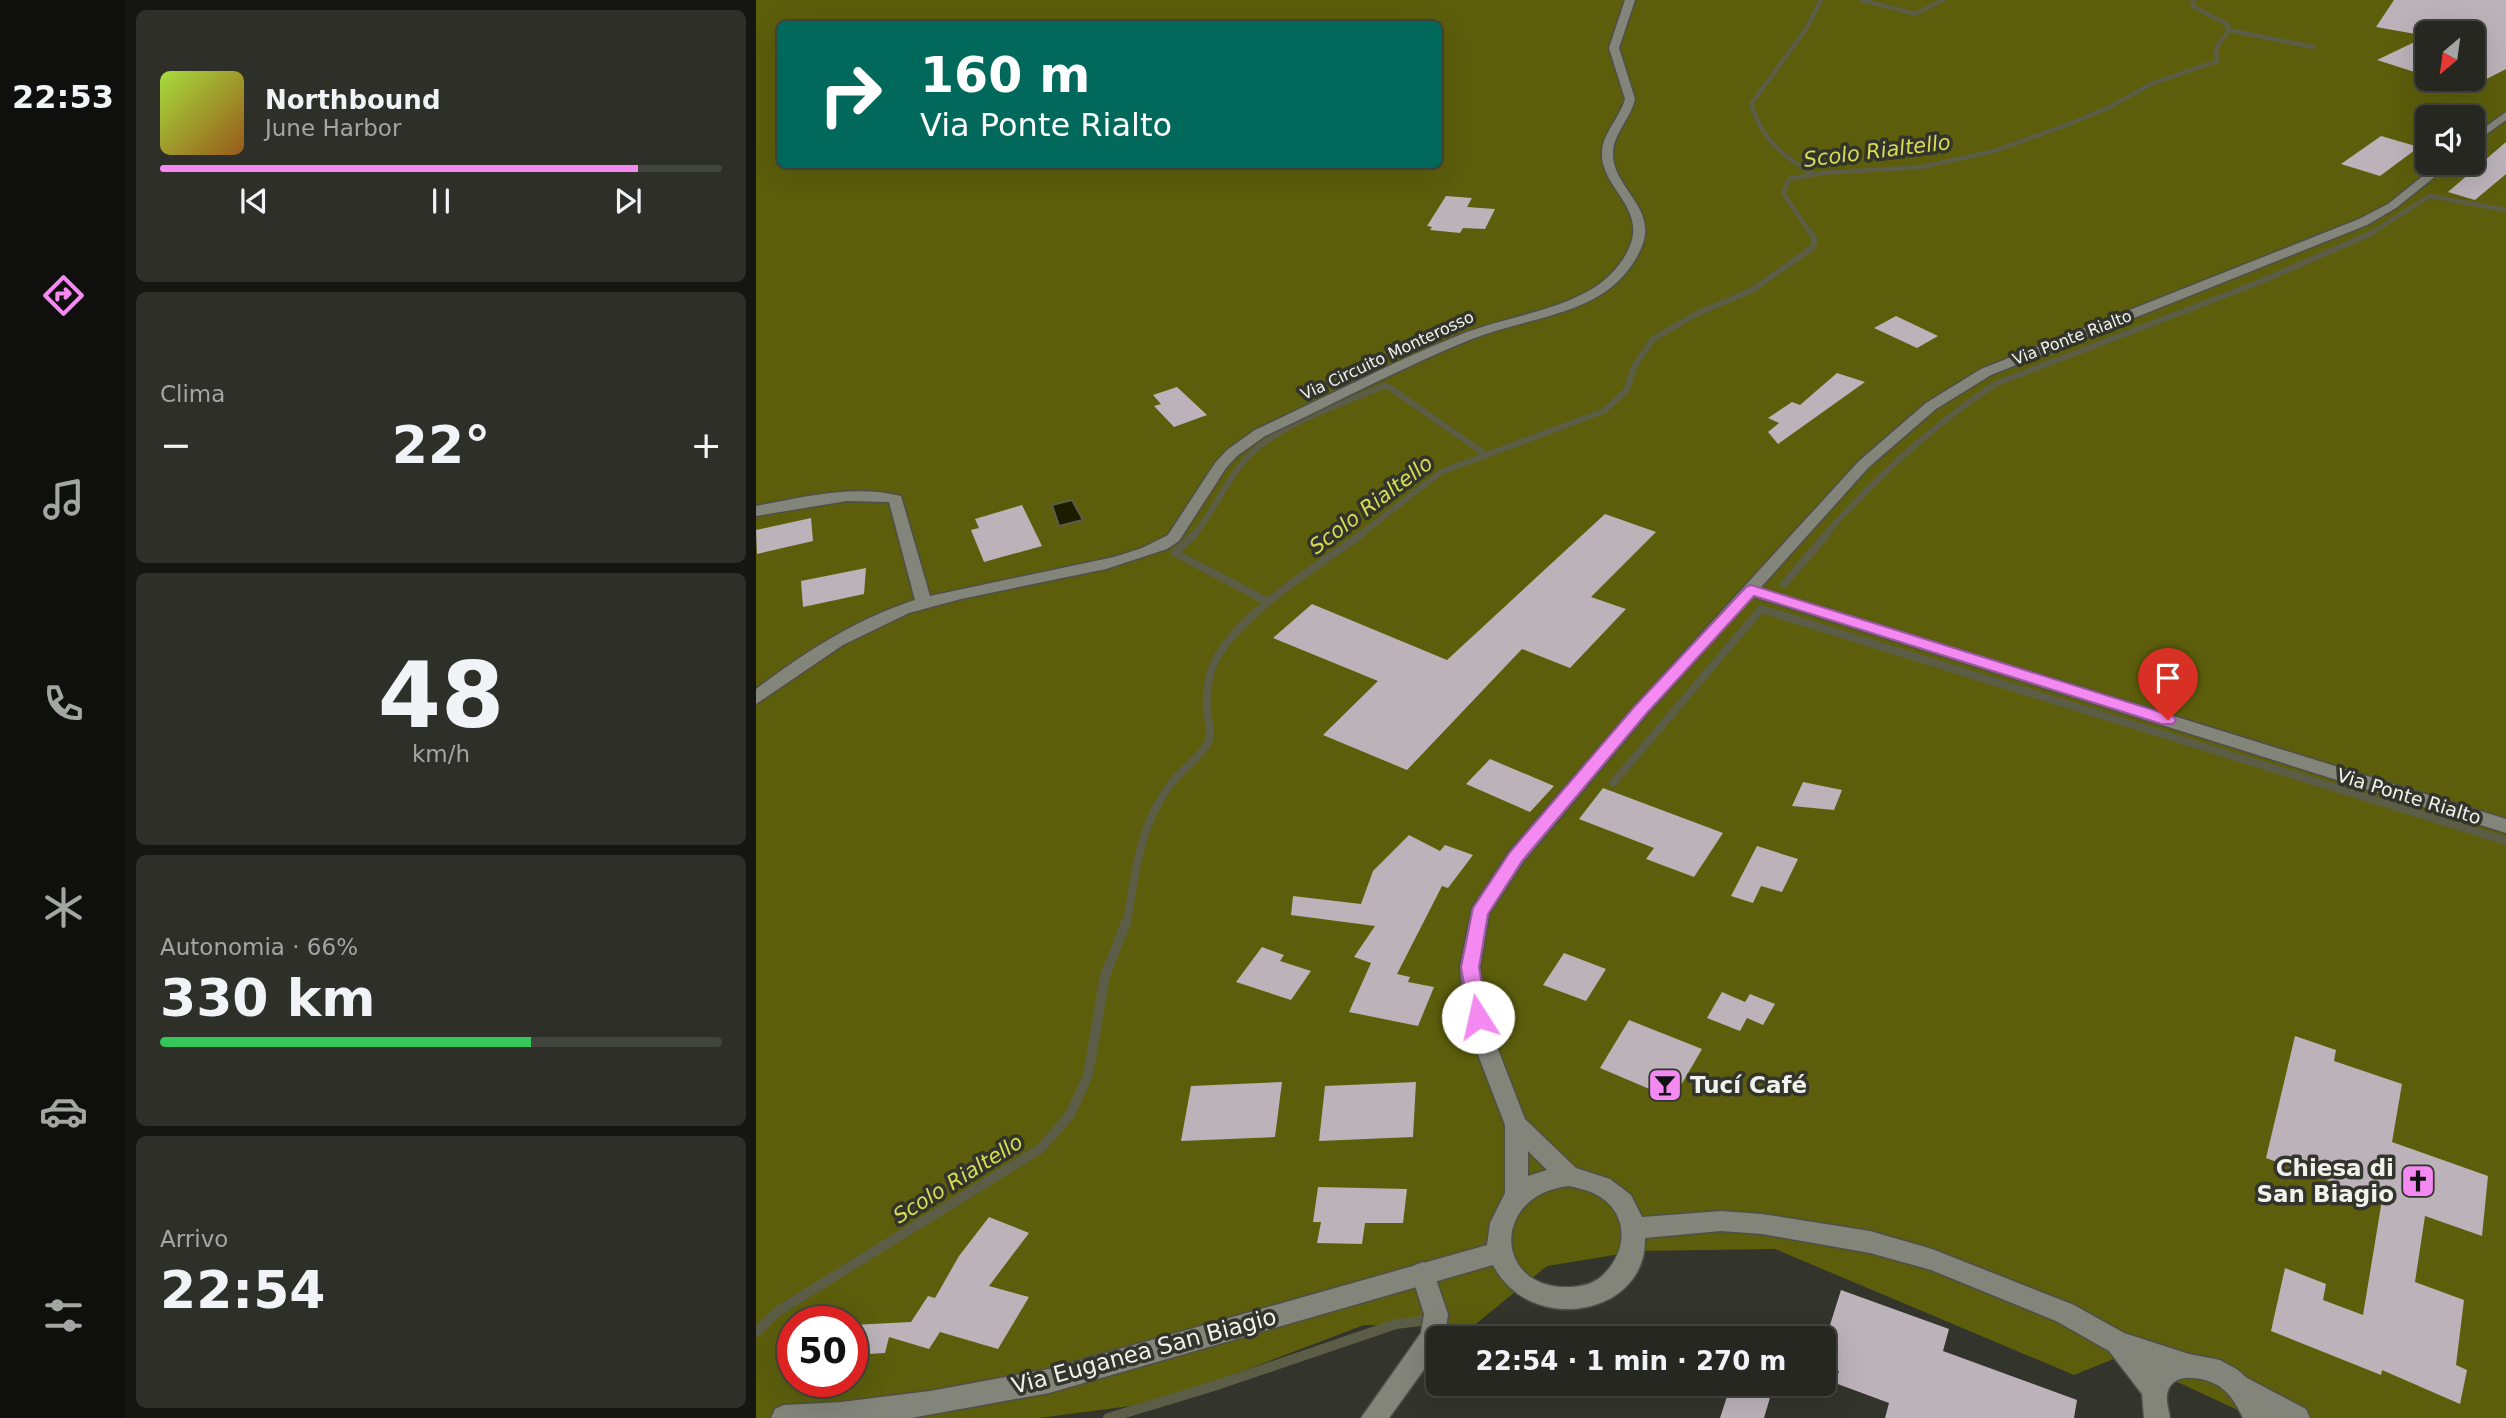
<!DOCTYPE html>
<html lang="it">
<meta charset="utf-8">
<style>
:root{--surface:#262720;--page:#2e2f29;--text:#f1f3f6;--muted:#a4a5a5;--line:#42443e;--accent:#f389f1}
body{margin:0;font-family:"DejaVu Sans",sans-serif;background:var(--page);color:var(--text);height:100vh;display:flex;flex-direction:column;font-size:26px;white-space:nowrap}
*{box-sizing:border-box;margin:0}
p{font-size:23px;color:var(--muted)}
.icon{flex:none;width:38px;height:38px;fill:none;stroke:currentColor;stroke-width:2;stroke-linecap:round;stroke-linejoin:round}
.map{position:relative;flex:1;overflow:hidden}
.sheet{display:flex;flex-direction:column;gap:10px;padding:10px;background:#151512;width:630px}
.sheet>*{flex:none}
.guide{position:absolute;left:21px;top:21px;width:665px;height:147px;border-radius:10px;box-shadow:0 7px 28px #0002,0 0 0 2px var(--line);background:#00695c;color:#fff;overflow:hidden}
.needle{width:46px;rotate:209deg}
.tools{position:absolute;left:1659px;top:21px;display:grid;gap:14px}
.tools a{display:grid;place-items:center;width:70px;height:70px;border-radius:10px;background:var(--surface);box-shadow:0 7px 28px #0002,0 0 0 2px var(--line);font-size:35px}
.speed{position:absolute;left:21px;top:1306px;display:flex;gap:14px;font-size:35px;font-weight:700;text-align:center}
.speed>*{display:grid;place-content:center;width:91px;height:91px;border-radius:50%;background:var(--surface);box-shadow:0 7px 28px #0002,0 0 0 2px var(--line);line-height:1}
.speed .limit{border:10px solid #d22;background:#fff;color:#111}
.pin{position:absolute;display:grid;place-items:center;width:60px;height:60px;color:#fff;margin:-72px -30px;border-radius:50% 50% 50% 0;rotate:-45deg;box-shadow:0 0 7px #0007}
.pin .icon{rotate:45deg}
.me{position:absolute;width:77px;margin:-38px;rotate:350deg;stroke-linejoin:round;filter:drop-shadow(0 0 5px #0008)}
.turn{display:flex;align-items:center;gap:24px;height:147px;padding:0 28px;font-size:32px}
.turn .icon{width:91px;height:91px;stroke-width:2.5}
.turn b{display:block;font-size:49px;line-height:60px}
.big{font-size:52px;font-weight:700;line-height:1.1}
.sheet .tile{flex:1;display:flex;flex-direction:column;justify-content:center;gap:10px;min-width:0;padding:0 24px;border-radius:10px;background:var(--page)}
.sheet .dial{align-items:center;gap:0}
.dial b{font-size:91px;line-height:1}
.song{display:flex;align-items:center;gap:21px}
.cover{width:84px;height:84px;border-radius:10px;background:linear-gradient(135deg,hsl(80 70% 55%),hsl(30 70% 35%))}
.played{height:7px;border-radius:4px;background:linear-gradient(90deg,var(--accent) 85%,var(--line) 85%)}
.keys{display:flex;justify-content:space-around;direction:ltr}
.heat{display:flex;justify-content:space-between;align-items:center;font-size:38px;direction:ltr}
.charge{height:10px;border-radius:5px;background:linear-gradient(90deg,#34c759 66%,var(--line) 0)}
.trip{position:absolute;left:670px;top:1326px;width:410px;height:70px;border-radius:10px;background:var(--surface);box-shadow:0 7px 28px #0002,0 0 0 2px var(--line);font-weight:700;line-height:70px;text-align:center}
main{display:flex;flex:1;min-height:0}
.dock{display:flex;flex-direction:column;width:126px;justify-content:space-around;align-items:center;background:#0f100d;color:var(--muted)}
.dock .icon{width:49px;height:49px}
.dock .current{color:var(--accent)}
.dock b{font-size:32px;color:var(--text)}
.map>svg:first-child{display:block}
.green{fill:#5c5e0c;fill-rule:evenodd}
.water{fill:#1c1d00;stroke:#5c5d47;stroke-width:2}
.lines{fill:none;stroke-linecap:round;stroke-linejoin:round}
.stream-far3{stroke:#5c5d47;stroke-width:4.5}
.stream-far2{stroke:#5c5d47;stroke-width:6}
.stream-far1{stroke:#5c5d47;stroke-width:8}
.stream{stroke:#5c5d47;stroke-width:10}
.building{fill:#bbb2ba}
.minor-casing{stroke:#4e4f48;stroke-width:3}
.secondary-casing{stroke:#4e4f48;stroke-width:3}
.minor{fill:#83847a;fill-rule:evenodd}
.secondary{fill:#83847a;fill-rule:evenodd}
.route{fill:#f389f1;stroke:#9e599d;stroke-width:2}
.labels{text-anchor:middle;stroke-width:7;stroke-linejoin:round;paint-order:stroke}
.far-street-label{font-size:16px;fill:#f1f2ec;stroke:#33342b}
.street-label{font-size:19px;fill:#f1f2ec;stroke:#33342b}
.water-label{font-size:21px;font-style:italic;fill:#d7dc51;stroke:#33342b}
.near-poi-label{font-size:23px;font-weight:bold;fill:#f1f2ec;stroke:#33342b;text-anchor:start}
.near-street-label{font-size:23px;fill:#f1f2ec;stroke:#33342b}
</style>
<main>
<nav class="dock">
<b>22:53</b>
<svg class="icon current" aria-label="directions" viewBox="0 0 24 24"><path d="M12 3l9 9-9 9-9-9zM9 14v-3h6M13 9l2 2-2 2"/></svg>
<svg class="icon" aria-label="music" viewBox="0 0 24 24"><path d="M9 18V5l10-2v13"/><circle cx="6" cy="18" r="3"/><circle cx="16" cy="16" r="3"/></svg>
<svg class="icon" aria-label="phone" viewBox="0 0 24 24"><path d="M5 4h4l2 5-3 2q2 4 5 5l2-3 5 2v4C11 20 4 13 5 4z"/></svg>
<svg class="icon" aria-label="climate" viewBox="0 0 24 24"><path d="M12 3v18M4 7l16 10M4 17L20 7"/></svg>
<svg class="icon" aria-label="car" viewBox="0 0 24 24"><path d="M5 17H2v-5l4-1 3-4h7l3 4 3 1v5h-3M9 17h6M6 11h13"/><circle cx="7" cy="17" r="2"/><circle cx="17" cy="17" r="2"/></svg>
<svg class="icon" aria-label="filters" viewBox="0 0 24 24"><path d="M4 7h16M4 17h16"/><circle cx="9" cy="7" r="2"/><circle cx="15" cy="17" r="2"/></svg>
</nav>
<section class="sheet">
<div class="tile">
<div class="song"><i class="cover"></i><div><b>Northbound</b><p>June Harbor</p></div></div>
<div class="played"></div>
<div class="keys"><svg class="icon" aria-label="previous" viewBox="0 0 24 24"><path d="M18 5L8 12l10 7zM5 5v14"/></svg><svg class="icon" aria-label="pause" viewBox="0 0 24 24"><path d="M8 5v14M16 5v14"/></svg><svg class="icon" aria-label="next" viewBox="0 0 24 24"><path d="M6 5l10 7-10 7zM19 5v14"/></svg></div>
</div>
<div class="tile"><p>Clima</p>
<div class="heat"><a>−</a><b class="big">22°</b><a>+</a></div>
</div>
<div class="tile dial"><b>48</b><p>km/h</p></div>
<div class="tile"><p>Autonomia · 66%</p><b class="big">330 km</b><div class="charge"></div></div>
<div class="tile"><p>Arrivo</p><b class="big">22:54</b></div>
</section>
<div class="map">
<svg width="1750" height="1418" viewBox="0 0 1750 1418">
<rect width="100%" height="100%" fill="#33342b"/>
<path class="green" d="M 0,0 L 1750,0 L 1750,1418 L 1499,1418 L 1365,1356 L 1318,1375 L 1019,1249 L 883,1251 L 791,1266 L 716,1327 L 608,1325 L 405,1402 L 283,1418 L 0,1418 ZM 24,24 L 682,24 L 682,164 L 24,164 ZM 1671,33 L 1717,33 L 1717,79 L 1671,79 ZM 1671,117 L 1717,117 L 1717,163 L 1671,163 ZM 37,1321 L 96,1321 L 96,1381 L 37,1381 Z"/>
<polygon class="water" points="316,500 327,520 303,526 296,505"/>
<g class="lines">
<g class="stream-far3">
<polyline points="1106,0 1159,14 1187,0"/>
<polyline points="1473,30 1557,47"/>
<path d="M 1056,173 C 1025,155 1006,139 995,104 L 1050,29 L 1065,0"/>
<polyline points="1056,235 1027,193 1033,179 1066,173 1166,167 1238,151 1308,126 1354,107 1395,84 1461,61 1460,48 1473,30 1471,24 1438,7 1436,0"/>
<polyline points="1612,235 1674,196 1750,210"/>
</g>
<g class="stream-far2">
<path d="M 438,535 C 458,512 468,483 489,460 C 520,424 587,404 630,385 L 729,454"/>
<polyline points="604,535 685,472 848,411 870,391 879,365 897,339 940,314 996,290 1056,248 1059,240 1055,233"/>
<path d="M 1069,535 C 1120,477 1175,427 1239,384 L 1501,283 L 1616,233"/>
</g>
<g class="stream-far1">
<polyline points="439,534 419,553 512,602"/>
<polyline points="1028,584 1071,534"/>
<polyline points="857,783 1005,609 1750,841"/>
<path d="M 371,922 C 380,870 383,824 417,781 C 427,769 441,759 450,746 C 458,732 452,725 451,710 C 450,699 452,679 456,668 C 474,619 564,564 606,534"/>
</g>
<g class="stream">
<polyline points="0,1332 22,1311 284,1149 314,1115 332,1075 349,976 371,920"/>
<polyline points="352,1418 458,1386 640,1324 672,1320"/>
</g>
</g>
<g class="building">
<polygon points="1638,0 1750,0 1750,69 1717,86 1717,33 1671,33 1671,36 1620,27"/>
<polygon points="1671,36 1671,76 1621,60"/>
<polygon points="1625,136 1663,147 1624,176 1585,164"/>
<polygon points="1750,142 1750,174 1719,200 1692,192"/>
<polygon points="690,196 716,198 711,207 739,209 729,229 707,228 704,233 674,230 676,227 671,226"/>
<polygon points="1140,316 1182,336 1161,348 1118,328"/>
<polygon points="1081,373 1109,382 1022,444 1012,432 1023,423 1012,418 1036,402 1044,405"/>
<polygon points="421,387 451,415 418,427 398,406 405,404 397,395"/>
<polygon points="266,505 286,546 228,562 215,530 223,528 219,519"/>
<polygon points="849,514 900,532 835,597 870,609 814,668 766,649 651,770 567,735 622,681 517,638 556,604 691,660"/>
<polygon points="55,518 57,541 1,554 0,530"/>
<polygon points="110,568 108,594 47,607 45,581"/>
<polygon points="734,759 798,786 774,812 710,784"/>
<polygon points="1047,782 1086,790 1078,810 1036,806"/>
<polygon points="847,788 967,833 938,877 890,859 898,848 823,819"/>
<polygon points="653,835 684,851 689,845 717,855 692,888 686,886 641,974 654,977 652,982 678,987 662,1026 593,1012 615,963 598,957 619,926 535,915 537,896 605,904 617,871"/>
<polygon points="1001,846 1042,859 1026,892 1005,886 997,903 975,896"/>
<polygon points="506,947 528,955 524,961 555,971 535,1000 480,982"/>
<polygon points="808,953 850,969 830,1001 787,985"/>
<polygon points="966,992 989,1002 994,994 1019,1004 1007,1025 991,1018 984,1031 951,1018"/>
<polygon points="873,1020 946,1049 917,1099 844,1068"/>
<polygon points="1539,1036 1580,1050 1578,1061 1646,1084 1636,1142 1732,1176 1726,1236 1669,1216 1659,1282 1708,1300 1700,1365 1711,1370 1704,1404 1626,1370 1625,1375 1515,1331 1529,1268 1570,1284 1567,1300 1607,1315 1626,1200 1510,1158"/>
<polygon points="526,1082 519,1137 425,1141 435,1086"/>
<polygon points="660,1082 657,1137 563,1141 569,1086"/>
<polygon points="562,1187 651,1189 647,1223 609,1223 606,1244 561,1243 565,1222 557,1222"/>
<polygon points="233,1217 273,1233 233,1286 273,1297 242,1349 184,1332 173,1349 133,1337 129,1353 96,1355 96,1325 155,1322 172,1296 179,1298 203,1256"/>
<polygon points="1085,1290 1193,1329 1187,1351 1321,1400 1318,1418 1129,1418 1133,1403 1079,1383 1083,1371 1068,1365 1068,1344"/>
<polygon points="975,1384 1018,1384 1008,1418 964,1418"/>
</g>
<g class="lines">
<g class="minor-casing">
<g id="minor">
<path d="M 869,0 L 879,0 L 863,48 L 879,99 C 875,118 858,133 857,152 C 855,185 897,205 888,240 C 882,261 865,282 846,294 C 807,318 759,322 716,339 C 646,367 578,404 509,436 L 481,456 L 470,468 L 423,541 L 411,549 L 350,569 L 205,599 L 153,613 L 87,645 L 0,704 L 0,689 C 49,652 100,619 159,600 L 133,502 L 91,501 L 0,516 L 0,506 C 47,497 98,484 145,496 L 174,596 L 358,557 L 386,548 L 412,535 L 459,463 L 471,450 L 499,430 C 568,398 636,362 706,334 C 749,317 797,312 836,289 C 854,278 870,260 876,240 C 885,205 844,185 846,152 C 847,133 864,117 869,99 L 853,48 Z"/>
<polygon points="995,585 1750,819 1750,833 989,594 987,590 989,586"/>
<polygon points="667,1262 675,1265 692,1314 689,1337 682,1339 682,1350 633,1418 605,1418 665,1333 668,1314 655,1273 659,1265"/>
</g>
</g>
<g class="secondary-casing">
<g id="secondary">
<polygon points="1750,112 1750,120 1717,144 1717,136"/>
<path d="M 1683,163 L 1696,163 L 1640,208 L 1611,225 L 1235,375 L 1180,409 L 1113,467 L 891,714 L 767,862 L 733,914 L 724,967 L 727,996 L 738,1039 L 769,1119 L 820,1168 L 854,1179 L 875,1195 L 886,1217 L 965,1211 L 1006,1214 L 1114,1231 L 1176,1249 L 1318,1305 L 1368,1333 L 1433,1354 L 1464,1360 L 1482,1370 L 1491,1378 L 1550,1409 L 1554,1418 L 1487,1418 C 1481,1406 1475,1394 1463,1386 C 1449,1377 1414,1370 1411,1395 C 1410,1402 1413,1411 1414,1418 L 1388,1418 L 1386,1394 L 1353,1351 L 1300,1321 L 1175,1270 L 1114,1253 L 1006,1234 L 965,1231 L 889,1238 C 891,1317 773,1336 737,1265 L 293,1393 L 155,1418 L 15,1418 L 19,1409 L 28,1405 L 85,1402 L 174,1391 L 293,1369 L 731,1245 L 734,1223 L 749,1193 L 749,1125 L 716,1039 L 707,996 L 704,967 L 716,908 L 753,852 L 879,706 L 1103,461 L 1170,403 L 1225,369 L 1603,219 L 1632,204 ZM 772,1151 L 791,1170 L 772,1176 ZM 813,1186 C 821,1188 831,1190 839,1194 C 872,1211 873,1248 849,1273 C 840,1283 829,1286 816,1287 C 736,1291 735,1194 813,1186 Z"/>
</g>
</g>
<use href="#minor" class="minor"/>
<use href="#secondary" class="secondary"/>
</g>
<polygon class="route" points="995,585 1417,716 1420,720 1417,724 1406,724 998,596 890,714 766,861 732,914 723,967 731,1017 729,1023 722,1025 715,1023 705,967 717,908 754,852 879,706 990,587"/>
<defs>
<g id="bar-square" transform="scale(1.75)"><rect x="-9" y="-9" width="18" height="18" rx="4" fill="#f389f1" stroke="#33342b"/><path d="M-6-5H6L.8 .8V4.5H3.5V6h-7V4.5H-.8V.8Z" fill="#111"/></g>
<g id="church-square" transform="scale(1.75)"><rect x="-9" y="-9" width="18" height="18" rx="4" fill="#f389f1" stroke="#33342b"/><path d="M-1.2-6h2.4v3.5h3.3v2.4h-3.3V6h-2.4V-.1h-3.3v-2.4h3.3Z" fill="#111"/></g>
</defs>
<g fill-rule="evenodd">
<use href="#bar-square" x="909" y="1085"/>
<use href="#church-square" x="1662" y="1181"/>
</g>
<g class="labels">
<g class="far-street-label">
<text transform="translate(1316 337) rotate(-21)" y="6">Via Ponte Rialto</text>
<text transform="translate(631 355) rotate(-25)" y="6">Via Circuito Monterosso</text>
</g>
<g class="street-label">
<text transform="translate(1653 796) rotate(17)" y="7">Via Ponte Rialto</text>
</g>
<g class="water-label">
<text transform="translate(1121 151) rotate(-7)" y="7">Scolo Rialtello</text>
<text transform="translate(615 505) rotate(-37)" y="7">Scolo Rialtello</text>
<text transform="translate(202 1179) rotate(-32)" y="7">Scolo Rialtello</text>
</g>
<g class="near-poi-label">
<text x="934" y="1093">Tucí Café</text>
<text x="1638" y="1176" text-anchor="end">Chiesa di<tspan x="1638" dy="26">San Biagio</tspan></text>
</g>
<g class="near-street-label">
<text transform="translate(388 1351) rotate(-15)" y="8">Via Euganea San Biagio</text>
</g>
</g>
</svg>
<div class="tools">
<a><svg class="needle" viewBox="-14 -14 28 28"><path d="M0-13l5 13h-10z" fill="#e53935"/><path d="M0 13l5-13h-10z" fill="#a4a5a5"/></svg></a>
<a><svg class="icon" aria-label="sound" viewBox="0 0 24 24"><path d="M4 9h4l5-4v14l-5-4H4zM17 9q2 3 0 6"/></svg></a>
</div>
<div class="speed"><div class="limit">50</div></div>
<div class="pin" style="left:1412px;top:720px;background:#d93025"><svg class="icon" aria-label="arrive" viewBox="0 0 24 24"><path d="M6 21V4h12l-3 4 3 4H6"/></svg></div>
<svg class="me" style="left:722px;top:1017px" viewBox="-20 -20 40 40"><circle r="19" fill="#fff"/><path d="M0-13L10 11 0 6-10 11z" fill="#f389f1"/></svg>
<div class="trip">22:54 · 1 min · 270 m</div>
<div class="guide">
<div class="turn"><svg class="icon" aria-label="right" viewBox="0 0 24 24"><path d="M7 20v-9h11M14 6l5 5-5 5"/></svg><div><b>160 m</b>Via Ponte Rialto</div></div>
</div>
</div>
</main>
